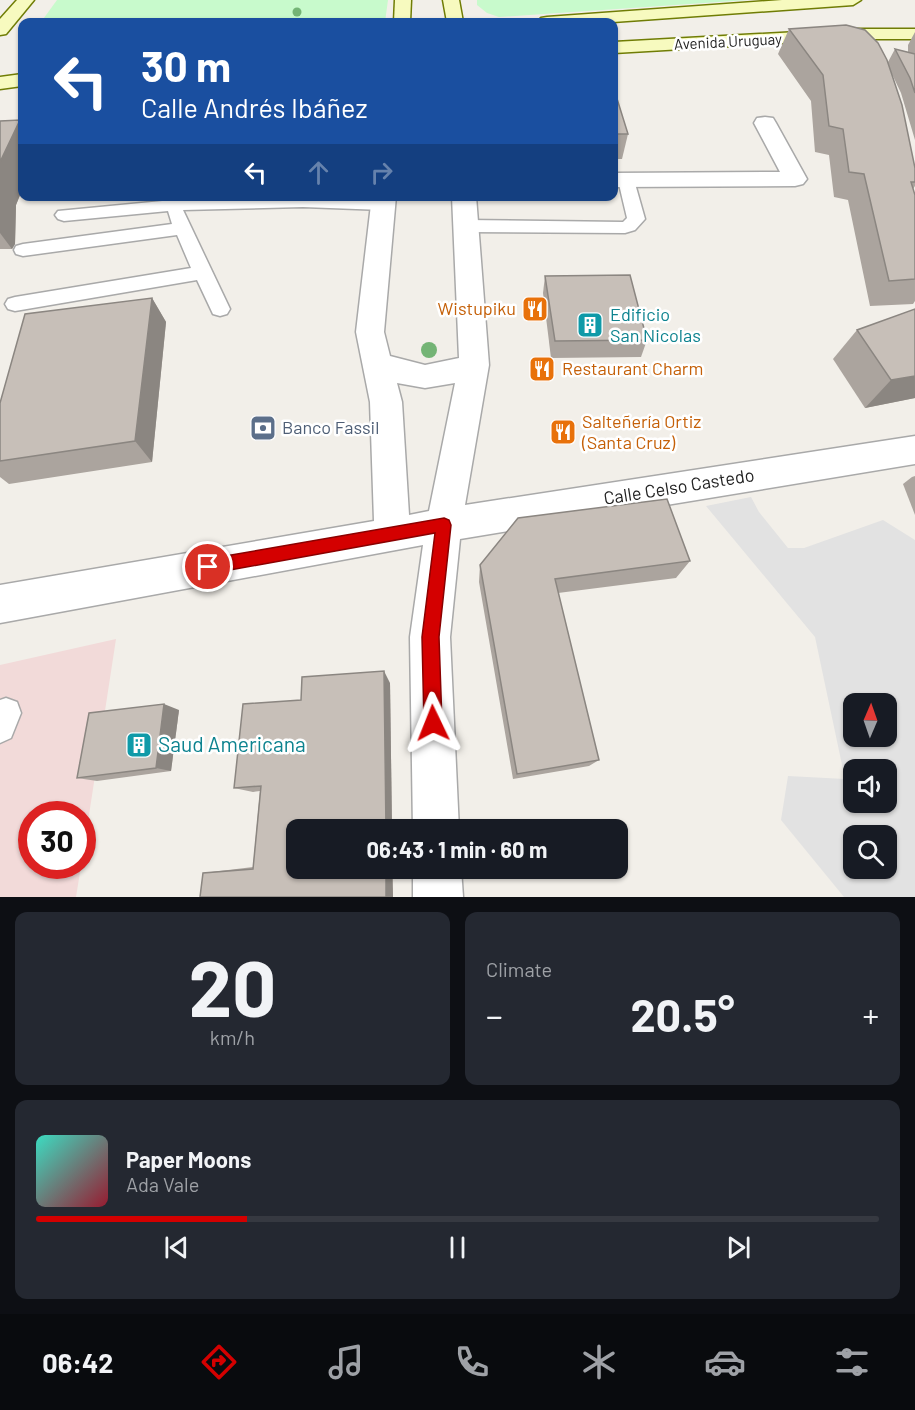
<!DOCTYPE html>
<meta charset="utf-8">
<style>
:root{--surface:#171b24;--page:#242831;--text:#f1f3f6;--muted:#9ea1a6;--line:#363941;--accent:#d40000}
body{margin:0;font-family:Barlow,sans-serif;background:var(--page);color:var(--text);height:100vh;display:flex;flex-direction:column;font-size:22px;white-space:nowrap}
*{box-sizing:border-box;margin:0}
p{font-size:20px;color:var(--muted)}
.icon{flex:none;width:33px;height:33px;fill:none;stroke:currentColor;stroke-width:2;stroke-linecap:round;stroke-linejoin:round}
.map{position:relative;height:897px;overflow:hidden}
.sheet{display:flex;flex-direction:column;gap:15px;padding:15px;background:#0d0f14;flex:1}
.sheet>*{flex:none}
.guide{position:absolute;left:18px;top:18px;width:600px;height:183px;border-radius:12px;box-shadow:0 2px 4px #0004;background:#1a4fa0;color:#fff;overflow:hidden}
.needle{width:39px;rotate:2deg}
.buttons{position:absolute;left:843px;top:693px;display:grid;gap:12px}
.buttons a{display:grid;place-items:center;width:54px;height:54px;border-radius:12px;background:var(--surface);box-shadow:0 2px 4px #0004;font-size:30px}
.speed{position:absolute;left:18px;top:801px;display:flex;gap:12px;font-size:30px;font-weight:700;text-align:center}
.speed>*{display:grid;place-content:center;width:78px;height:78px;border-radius:50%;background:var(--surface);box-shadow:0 2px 4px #0004;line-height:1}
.speed .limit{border:9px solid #d22;background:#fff;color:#111}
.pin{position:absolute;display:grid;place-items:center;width:51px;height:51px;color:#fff;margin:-26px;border:3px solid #fff;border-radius:50%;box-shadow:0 2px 6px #0007}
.me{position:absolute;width:66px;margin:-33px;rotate:358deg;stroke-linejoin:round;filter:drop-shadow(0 0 4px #0008)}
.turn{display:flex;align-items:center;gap:21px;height:126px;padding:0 24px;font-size:27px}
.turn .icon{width:78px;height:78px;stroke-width:2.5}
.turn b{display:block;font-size:42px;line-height:51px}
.lanes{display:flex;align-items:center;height:57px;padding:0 24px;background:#0003;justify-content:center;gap:30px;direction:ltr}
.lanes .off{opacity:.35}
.big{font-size:45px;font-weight:700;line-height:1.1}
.sheet .tile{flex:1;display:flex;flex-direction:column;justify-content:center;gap:9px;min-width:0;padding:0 21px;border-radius:12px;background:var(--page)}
.sheet .dial{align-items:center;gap:0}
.dial b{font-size:78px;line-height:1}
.song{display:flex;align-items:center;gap:18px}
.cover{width:72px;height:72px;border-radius:9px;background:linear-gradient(135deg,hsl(170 70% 55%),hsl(350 70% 35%))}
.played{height:6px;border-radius:3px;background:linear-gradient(90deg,var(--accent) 25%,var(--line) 25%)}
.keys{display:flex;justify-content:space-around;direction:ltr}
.heat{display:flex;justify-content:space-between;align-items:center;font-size:33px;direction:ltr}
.sheet .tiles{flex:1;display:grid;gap:15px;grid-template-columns:1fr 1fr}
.tile:last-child{grid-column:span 2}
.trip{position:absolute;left:286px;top:819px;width:342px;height:60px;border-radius:12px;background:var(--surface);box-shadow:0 2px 4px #0004;font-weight:700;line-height:60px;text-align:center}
.menu{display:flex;height:96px;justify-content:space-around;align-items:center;background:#090b0e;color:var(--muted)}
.menu .icon{width:42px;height:42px}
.menu .selected{color:var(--accent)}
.menu b{font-size:27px;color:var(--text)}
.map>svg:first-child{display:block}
.commercial{fill:#f2dad9}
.park{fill:#c8facc}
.parking{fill:#e2e2e2;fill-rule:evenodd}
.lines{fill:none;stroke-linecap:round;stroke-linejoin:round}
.service-casing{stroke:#a9a9a9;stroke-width:3}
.minor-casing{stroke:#a9a9a9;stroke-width:3}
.secondary-casing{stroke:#707d05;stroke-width:3}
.service{fill:#fff;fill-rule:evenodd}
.minor{fill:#fff;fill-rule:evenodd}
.secondary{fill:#f7fabf;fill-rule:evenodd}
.tree{fill:#74b475}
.wall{fill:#aba49e}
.shaded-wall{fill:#8b8681}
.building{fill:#c7bfb8;stroke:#8b8681;stroke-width:1.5}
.route{fill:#d40000;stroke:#8a0000;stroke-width:1.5}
.labels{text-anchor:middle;stroke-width:5;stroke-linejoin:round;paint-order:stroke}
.far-street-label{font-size:15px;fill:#222;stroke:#fff}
.food-label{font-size:18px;fill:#c56008;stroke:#fff;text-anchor:start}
.culture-label{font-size:18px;fill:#0d838f;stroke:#fff;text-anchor:start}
.service-label{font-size:18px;fill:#4e5e75;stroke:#fff;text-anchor:start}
.street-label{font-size:18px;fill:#222;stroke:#fff}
.near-culture-label{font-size:21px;fill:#0d838f;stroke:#fff;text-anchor:start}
</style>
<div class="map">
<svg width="915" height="897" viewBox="0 0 915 897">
<rect width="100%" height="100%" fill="#f2efe9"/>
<polygon class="commercial" points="116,639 83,854 82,814 32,814 32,866 81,866 76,897 0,897 0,665"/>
<g class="park">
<polygon points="57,0 388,0 385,22 41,22"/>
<polygon points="477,0 748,0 499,17 487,13 477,5"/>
</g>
<path class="parking" d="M 751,497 L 759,512 L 788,548 L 804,548 L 883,520 L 915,540 L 915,897 L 844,897 L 781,820 L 788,776 L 845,779 L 815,637 L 706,506 ZM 854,704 L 886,704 L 886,736 L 854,736 ZM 854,770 L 886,770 L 886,802 L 854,802 ZM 854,836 L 886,836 L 886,868 L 854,868 Z"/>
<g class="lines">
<g class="service-casing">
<g id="service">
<polygon points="626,175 632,176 634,180 645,219 635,230 625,233 466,232 460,230 457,226 460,222 466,220 623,222 627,218 618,180 620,176"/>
<polygon points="313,196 383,200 389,201 392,205 389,209 383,210 303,207 183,210 230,309 227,314 220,316 213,314 197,280 15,311 8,309 5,304 8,299 15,297 191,268 177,235 23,256 16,254 14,250 16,246 23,244 172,224 168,211 64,221 58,219 55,215 58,211 183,199"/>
<polygon points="6,698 17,702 21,713 11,738 0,743 0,700"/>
</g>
</g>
<g class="minor-casing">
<g id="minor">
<polygon points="765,117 773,118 776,123 807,179 803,184 795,186 614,187 614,173 780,172 754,123 757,118"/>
<path d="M 372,196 L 396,196 L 384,332 L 390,356 L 425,365 L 459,358 L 452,196 L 476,196 L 489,365 L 465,505 L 915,436 L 915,464 L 460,539 L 450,637 L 459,830 L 413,830 L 410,637 L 423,545 L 0,623 L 0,585 L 374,521 L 370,402 L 356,332 ZM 397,383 L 425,388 L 455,383 L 429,511 L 409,515 L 402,402 Z"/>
<polygon points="413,868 461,868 463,897 413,897"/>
</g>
</g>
<g class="secondary-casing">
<g id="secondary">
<polygon points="17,0 34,0 6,34 0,35 0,19"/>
<polygon points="395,0 411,0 410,22 394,22"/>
<polygon points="443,0 459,0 463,22 447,22"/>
<polygon points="782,0 861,0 853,5 613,22 538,22 541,18 547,17"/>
<polygon points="852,29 915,29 915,39 852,39 614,53 614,42"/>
<polygon points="22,74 22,86 0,89 0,77"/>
</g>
</g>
<use href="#service" class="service"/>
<use href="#minor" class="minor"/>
<use href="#secondary" class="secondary"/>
</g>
<g class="tree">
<circle cx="297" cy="12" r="4.5"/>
<circle cx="429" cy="350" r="8"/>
</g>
<g class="wall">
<polygon points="789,29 888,62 895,49 908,52 908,45 915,32 915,140 901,93 892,74 915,168 915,186 913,189 915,195 915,301 913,304 870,306 848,200 834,197 829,155 815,152 811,101 778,54"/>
<polygon points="614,89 628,134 622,159 614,159"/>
<polygon points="20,120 22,124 22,190 16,205 15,244 12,249 0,249 0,121"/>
<polygon points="545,276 647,340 641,357 551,358 543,293"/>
<polygon points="152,298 166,322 152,462 9,484 0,477 0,461"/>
<polygon points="915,309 915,398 865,408 833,359 857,330"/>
<polygon points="915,476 915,515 903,484 912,477"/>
<polygon points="690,561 676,578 558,593 599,760 589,766 513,779 479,582 480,565"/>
<polygon points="390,683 393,897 200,897 203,873 253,867 260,791 253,792 234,788 301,700"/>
<polygon points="179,710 171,771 97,781 77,778"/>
</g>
<g class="shaded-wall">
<polygon points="20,120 22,124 22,190 16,205 15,244 12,249 0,233 0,162"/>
<polygon points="152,298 166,322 152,462 135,441"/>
<polygon points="915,376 915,398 865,408 891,380"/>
<polygon points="384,671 390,683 392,830 386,830"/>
<polygon points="164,704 179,710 171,771 156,768"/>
<polygon points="386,868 392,868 393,897 386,897"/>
</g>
<g class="building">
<polygon points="846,25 865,30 878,43 887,60 902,105 915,168 915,182 911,182 915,195 915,279 889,281 864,174 849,172 843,129 829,126 823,75 789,29"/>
<polygon points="895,49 915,54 915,93 910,78"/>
<polygon points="614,89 628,134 614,134"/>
<polygon points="20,120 0,162 0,121"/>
<polygon points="630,275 647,340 555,341 545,276"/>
<polygon points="152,298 135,441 0,461 0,403 25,314"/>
<polygon points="915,309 915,376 891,380 857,330"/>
<polygon points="667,499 690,561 555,579 599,760 517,774 480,565 518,518"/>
<polygon points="384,671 386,830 297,830 297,868 386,868 386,897 200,897 203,873 253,869 261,786 234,788 243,704 301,700 302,677"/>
<polygon points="164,704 156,768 77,778 89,713"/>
</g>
<polygon class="route" points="444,518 449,520 451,525 439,637 442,723 439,729 433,731 427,729 424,723 422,637 435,533 208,574 202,572 200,567 202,562 208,559"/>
<defs>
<g id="restaurant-square" transform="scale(1.35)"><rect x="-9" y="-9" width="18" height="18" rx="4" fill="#e8710a" stroke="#fff"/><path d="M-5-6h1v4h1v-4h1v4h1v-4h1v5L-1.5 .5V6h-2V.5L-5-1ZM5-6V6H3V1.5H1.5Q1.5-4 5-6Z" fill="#fff"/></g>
<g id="building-square" transform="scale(1.35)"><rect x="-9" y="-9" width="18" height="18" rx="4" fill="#0f9aa8" stroke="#fff"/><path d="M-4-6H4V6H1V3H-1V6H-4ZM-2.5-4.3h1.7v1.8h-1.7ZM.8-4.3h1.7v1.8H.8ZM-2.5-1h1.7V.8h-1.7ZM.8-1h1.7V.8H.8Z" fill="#fff"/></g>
<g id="bank-square" transform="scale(1.35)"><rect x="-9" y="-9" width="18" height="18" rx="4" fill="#5c6f8a" stroke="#fff"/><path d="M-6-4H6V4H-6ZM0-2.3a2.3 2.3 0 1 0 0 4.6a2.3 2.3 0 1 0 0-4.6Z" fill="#fff"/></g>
</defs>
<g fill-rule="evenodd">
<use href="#restaurant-square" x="535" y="309"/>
<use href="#building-square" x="590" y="325"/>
<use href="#restaurant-square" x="542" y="369"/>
<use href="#bank-square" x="263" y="428"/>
<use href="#restaurant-square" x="563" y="432"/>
<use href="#building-square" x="139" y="745"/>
</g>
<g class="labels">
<g class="far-street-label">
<text transform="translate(728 42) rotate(-3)" y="5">Avenida Uruguay</text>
</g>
<g class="food-label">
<text x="516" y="315" text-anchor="end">Wistupiku</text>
<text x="562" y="375">Restaurant Charm</text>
<text x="582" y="428">Salteñería Ortiz<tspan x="582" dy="21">(Santa Cruz)</tspan></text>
</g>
<g class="culture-label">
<text x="610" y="321">Edificio<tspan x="610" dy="21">San Nicolas</tspan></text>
</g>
<g class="service-label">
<text x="282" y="434">Banco Fassil</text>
</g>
<g class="street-label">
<text transform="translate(679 487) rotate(-9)" y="6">Calle Celso Castedo</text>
</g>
<g class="near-culture-label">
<text x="158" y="752">Saud Americana</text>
</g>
</g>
</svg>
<div class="buttons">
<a><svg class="needle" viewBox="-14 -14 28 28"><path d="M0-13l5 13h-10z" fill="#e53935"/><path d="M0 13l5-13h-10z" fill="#9ea1a6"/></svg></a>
<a><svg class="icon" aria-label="sound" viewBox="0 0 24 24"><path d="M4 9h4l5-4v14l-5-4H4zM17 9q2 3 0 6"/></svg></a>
<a><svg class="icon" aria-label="search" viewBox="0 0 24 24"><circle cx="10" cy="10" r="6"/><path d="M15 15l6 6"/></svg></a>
</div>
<div class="speed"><div class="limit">30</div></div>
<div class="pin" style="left:208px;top:567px;background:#d93025"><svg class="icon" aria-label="arrive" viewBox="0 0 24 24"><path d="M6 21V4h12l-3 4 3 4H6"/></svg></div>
<svg class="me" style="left:433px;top:723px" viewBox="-20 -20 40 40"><path d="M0-17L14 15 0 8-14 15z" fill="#d40000" stroke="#fff" stroke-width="4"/></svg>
<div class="trip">06:43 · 1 min · 60 m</div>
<div class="guide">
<div class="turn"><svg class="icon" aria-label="left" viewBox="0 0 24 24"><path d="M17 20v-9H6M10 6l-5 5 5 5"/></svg><div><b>30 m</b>Calle Andrés Ibáñez</div></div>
<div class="lanes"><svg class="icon" aria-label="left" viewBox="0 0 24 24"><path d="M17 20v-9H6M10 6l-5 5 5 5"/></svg><svg class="icon off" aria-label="ahead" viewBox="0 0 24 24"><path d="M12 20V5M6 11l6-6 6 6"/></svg><svg class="icon off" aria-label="right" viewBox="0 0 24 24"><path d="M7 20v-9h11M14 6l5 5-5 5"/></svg></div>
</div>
</div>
<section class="sheet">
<div class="tiles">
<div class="tile dial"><b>20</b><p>km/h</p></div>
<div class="tile"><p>Climate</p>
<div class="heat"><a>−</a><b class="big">20.5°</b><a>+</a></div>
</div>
<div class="tile">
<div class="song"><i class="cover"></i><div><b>Paper Moons</b><p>Ada Vale</p></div></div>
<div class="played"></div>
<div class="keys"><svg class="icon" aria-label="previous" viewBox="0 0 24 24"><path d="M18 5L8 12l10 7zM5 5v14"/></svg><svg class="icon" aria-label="pause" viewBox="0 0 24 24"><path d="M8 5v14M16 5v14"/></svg><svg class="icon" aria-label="next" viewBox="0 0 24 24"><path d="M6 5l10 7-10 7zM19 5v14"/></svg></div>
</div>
</div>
</section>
<nav class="menu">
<b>06:42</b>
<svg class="icon selected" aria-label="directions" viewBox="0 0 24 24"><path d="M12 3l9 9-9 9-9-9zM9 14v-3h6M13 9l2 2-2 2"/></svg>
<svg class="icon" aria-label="music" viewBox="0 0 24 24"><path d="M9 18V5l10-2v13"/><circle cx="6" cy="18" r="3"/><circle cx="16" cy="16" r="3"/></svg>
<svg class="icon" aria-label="phone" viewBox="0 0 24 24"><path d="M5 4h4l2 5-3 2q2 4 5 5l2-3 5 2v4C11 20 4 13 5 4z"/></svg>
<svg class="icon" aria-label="climate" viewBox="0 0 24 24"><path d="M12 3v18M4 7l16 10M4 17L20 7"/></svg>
<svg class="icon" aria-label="car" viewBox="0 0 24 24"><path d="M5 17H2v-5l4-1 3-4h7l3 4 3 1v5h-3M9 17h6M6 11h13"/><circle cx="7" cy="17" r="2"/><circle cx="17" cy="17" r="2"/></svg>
<svg class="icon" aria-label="filters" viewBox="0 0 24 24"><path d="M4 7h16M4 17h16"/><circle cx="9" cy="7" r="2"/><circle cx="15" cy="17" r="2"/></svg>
</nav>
